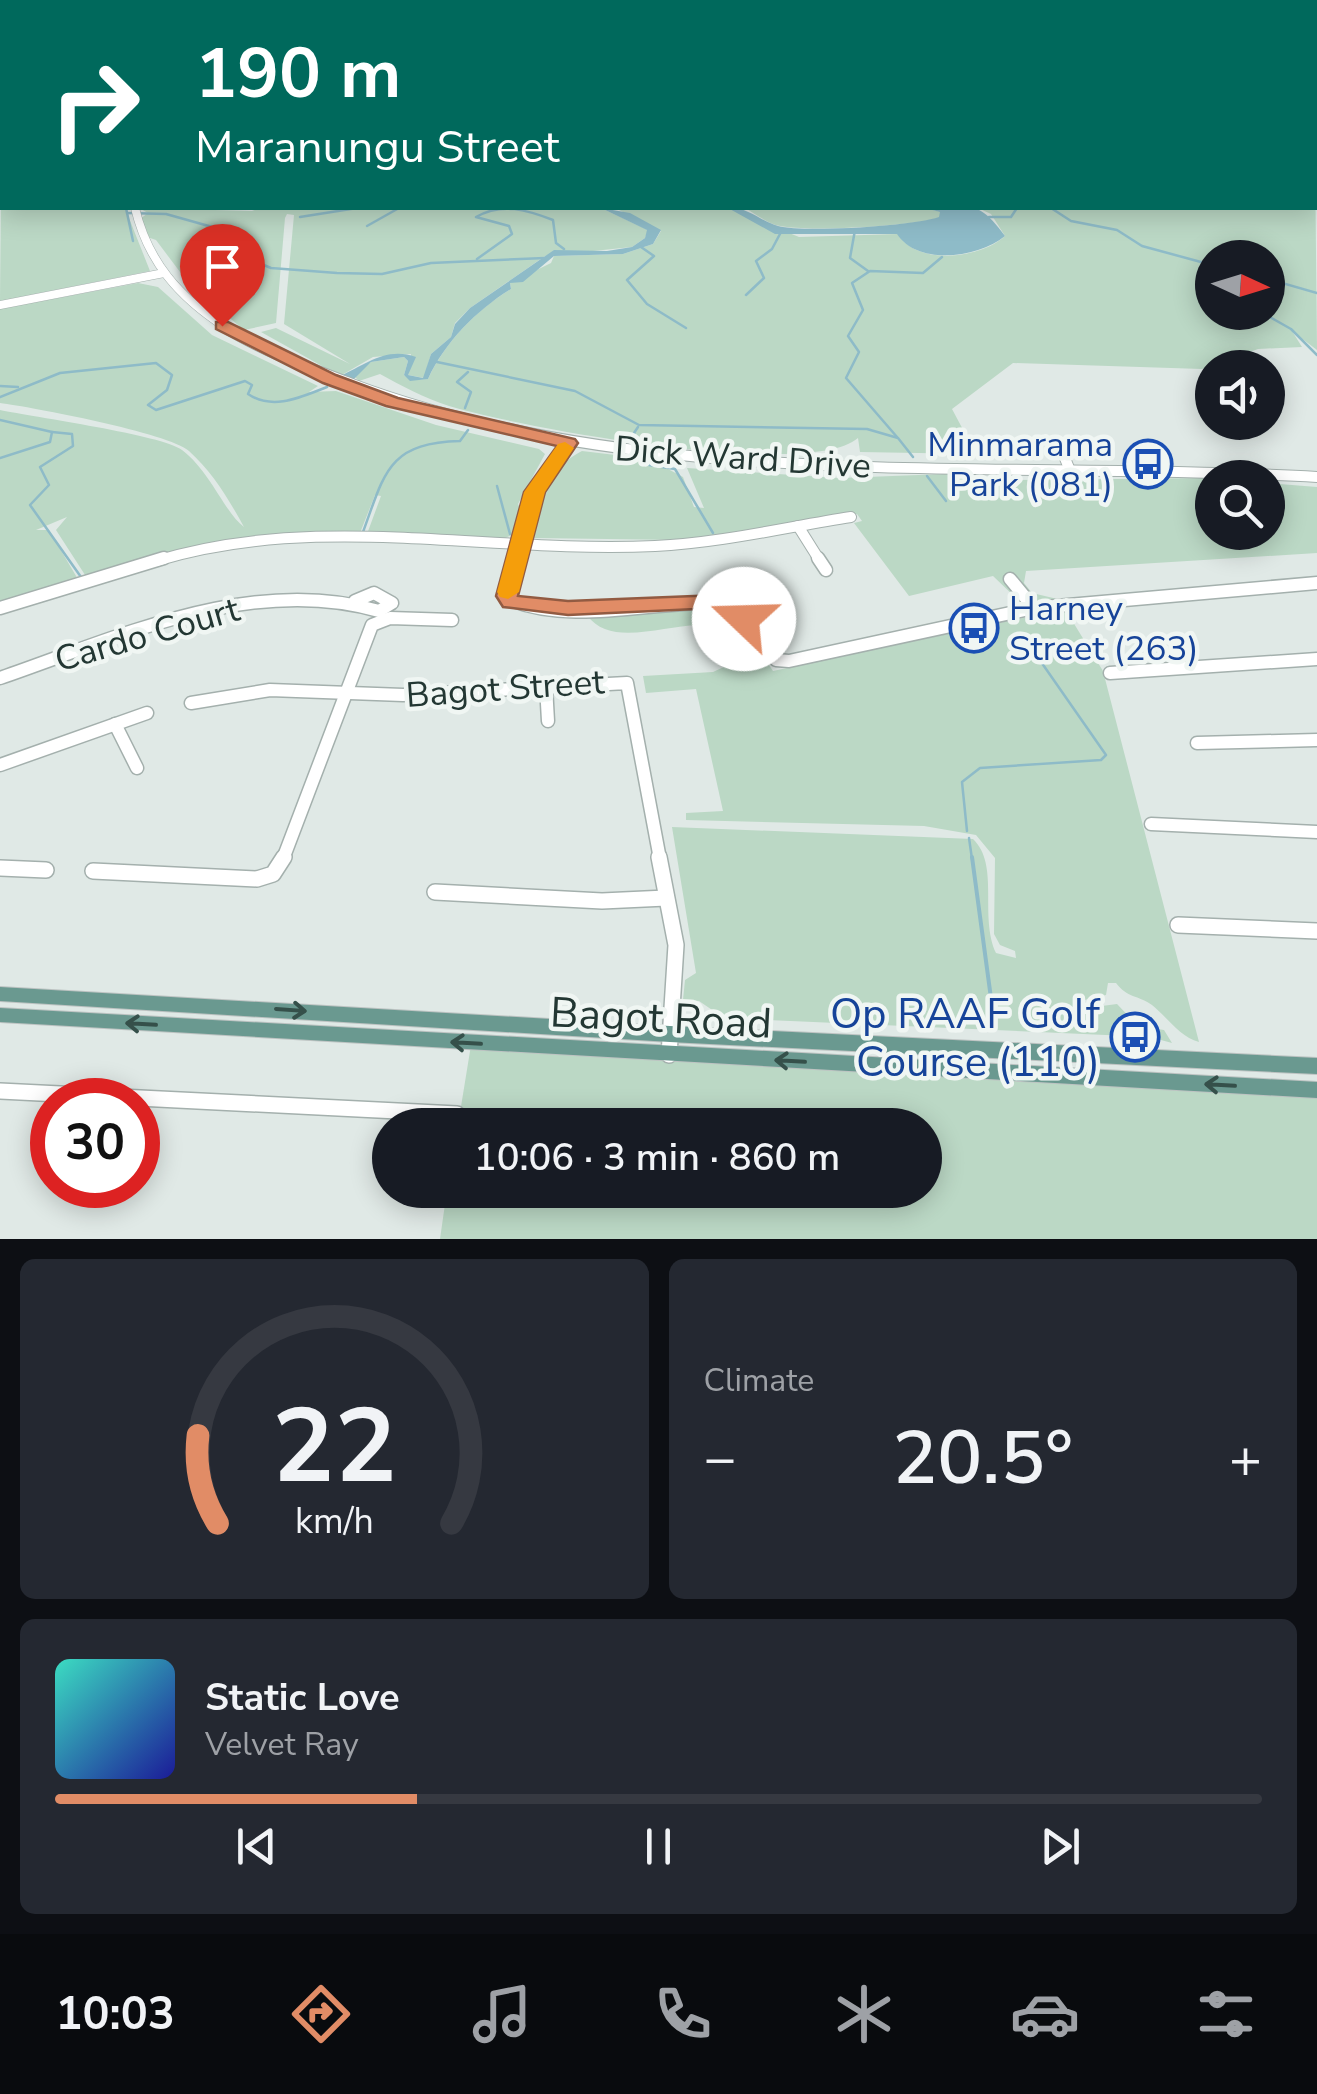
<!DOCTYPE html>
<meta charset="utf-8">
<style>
:root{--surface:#171b24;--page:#242831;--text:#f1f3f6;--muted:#9ea1a6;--line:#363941;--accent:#e18c66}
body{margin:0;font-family:"Nunito Sans",sans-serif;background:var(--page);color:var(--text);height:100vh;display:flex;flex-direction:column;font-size:38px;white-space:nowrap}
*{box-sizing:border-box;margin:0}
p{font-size:32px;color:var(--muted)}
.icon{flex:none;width:55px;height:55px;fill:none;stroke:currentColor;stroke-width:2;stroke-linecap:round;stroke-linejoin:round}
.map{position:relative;height:1239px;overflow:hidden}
.panel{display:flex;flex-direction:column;gap:20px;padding:20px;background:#0d0f14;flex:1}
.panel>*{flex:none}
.hud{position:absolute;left:0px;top:0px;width:1318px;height:210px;box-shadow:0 5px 25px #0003;background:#00695c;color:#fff;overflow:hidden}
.needle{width:65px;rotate:94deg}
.controls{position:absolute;left:1195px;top:240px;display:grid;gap:20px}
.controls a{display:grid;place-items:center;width:90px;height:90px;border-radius:50%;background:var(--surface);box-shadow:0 5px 25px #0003;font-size:50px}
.speed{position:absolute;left:30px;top:1078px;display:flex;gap:20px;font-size:50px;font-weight:700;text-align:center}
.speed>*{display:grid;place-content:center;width:130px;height:130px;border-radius:50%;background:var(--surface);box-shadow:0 5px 25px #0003;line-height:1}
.speed .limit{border:15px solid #d22;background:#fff;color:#111}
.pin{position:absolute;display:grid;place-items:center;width:85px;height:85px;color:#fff;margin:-102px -42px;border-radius:50% 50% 50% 0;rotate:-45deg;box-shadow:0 0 10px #0007}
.pin .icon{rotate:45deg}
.me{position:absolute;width:110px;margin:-55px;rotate:291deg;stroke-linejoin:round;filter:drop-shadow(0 0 8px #0008)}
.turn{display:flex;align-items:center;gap:35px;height:210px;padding:0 30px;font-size:45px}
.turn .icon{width:130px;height:130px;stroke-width:2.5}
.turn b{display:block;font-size:70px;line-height:85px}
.big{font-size:75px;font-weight:600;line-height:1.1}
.panel .tile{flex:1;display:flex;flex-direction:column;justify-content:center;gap:15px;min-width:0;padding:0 35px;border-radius:15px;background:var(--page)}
.panel .dial{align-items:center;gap:0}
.dial svg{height:260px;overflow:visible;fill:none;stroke:var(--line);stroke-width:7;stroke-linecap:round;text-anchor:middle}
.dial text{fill:var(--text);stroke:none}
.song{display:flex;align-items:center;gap:30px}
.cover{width:120px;height:120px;border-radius:15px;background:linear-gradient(135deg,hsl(170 70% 55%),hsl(240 70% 35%))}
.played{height:10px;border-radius:5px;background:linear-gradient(90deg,var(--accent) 30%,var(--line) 30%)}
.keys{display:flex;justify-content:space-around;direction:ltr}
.heat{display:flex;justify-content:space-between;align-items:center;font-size:55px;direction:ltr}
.panel .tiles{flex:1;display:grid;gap:20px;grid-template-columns:1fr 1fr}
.tile:last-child{grid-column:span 2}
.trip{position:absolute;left:372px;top:1108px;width:570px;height:100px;border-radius:50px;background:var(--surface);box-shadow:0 5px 25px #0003;font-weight:600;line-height:100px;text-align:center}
.dock{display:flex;height:160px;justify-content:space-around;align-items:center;background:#090b0e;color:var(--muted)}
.dock .icon{width:70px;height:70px}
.dock .current{color:var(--accent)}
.dock b{font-size:45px;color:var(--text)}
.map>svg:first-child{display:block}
.green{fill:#bbd8c5;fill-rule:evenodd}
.water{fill:#8ebbc8}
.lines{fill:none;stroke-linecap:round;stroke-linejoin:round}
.stream-far1{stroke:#8ebbc8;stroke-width:2.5}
.stream{stroke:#8ebbc8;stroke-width:4}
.minor-far4-casing{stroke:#a4b0ad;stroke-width:8}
.minor-far3-casing{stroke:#a4b0ad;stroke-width:9}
.minor-far2-casing{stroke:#a4b0ad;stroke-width:12}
.minor-far1-casing{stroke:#a4b0ad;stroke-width:15}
.minor-casing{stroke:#a4b0ad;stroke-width:18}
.major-casing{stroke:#bdc3c2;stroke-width:2}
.minor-far4{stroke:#fff;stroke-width:6}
.minor-far3{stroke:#fff;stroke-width:8}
.minor-far2{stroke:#fff;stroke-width:10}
.minor-far1{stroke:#fff;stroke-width:12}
.minor{stroke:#fff;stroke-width:15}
.major{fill:#6a9990;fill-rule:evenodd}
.oneway{stroke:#35504a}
.route{fill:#e18c66;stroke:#925b42;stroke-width:2.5}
.slow{fill:#f59e0b}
.labels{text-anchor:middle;stroke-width:9;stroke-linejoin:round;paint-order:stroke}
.transit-label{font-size:35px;fill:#164399;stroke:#f0f6f3;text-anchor:end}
.street-label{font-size:35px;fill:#233733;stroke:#f0f6f3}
.near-transit-label{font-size:42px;fill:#164399;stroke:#f0f6f3;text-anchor:end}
.near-street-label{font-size:42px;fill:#233733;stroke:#f0f6f3}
</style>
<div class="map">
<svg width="1317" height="1239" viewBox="0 0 1317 1239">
<rect width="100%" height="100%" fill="#e0e9e6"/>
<g class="green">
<polygon points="2,73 2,208 125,208 150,271 0,301"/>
<path d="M 1315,154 L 1317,350 L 1292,331 L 1302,347 L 1258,349 L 1202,369 L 1013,363 L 952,409 L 976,454 L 860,452 L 858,438 C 808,481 518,427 449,406 C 424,398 402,386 380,374 L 359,381 L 354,376 L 371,362 L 404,357 L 408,361 L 404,375 L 410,380 L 428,379 C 445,343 475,311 511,289 L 510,283 L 551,263 L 554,256 L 623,254 L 653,244 L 661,231 L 615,208 L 728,208 L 799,237 L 898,234 C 917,266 980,259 1005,236 L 991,214 L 978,208 L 1315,208 ZM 1212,258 L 1268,258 L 1268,312 L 1212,312 Z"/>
<polygon points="139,208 252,211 260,208 601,208 648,230 645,238 632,247 545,256 470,308 455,323 451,337 431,354 424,378 408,375 411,354 373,357 340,376 261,332 276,328 350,364 284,324 294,215 287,214 285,218 276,323 244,330 189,284 156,240 147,237 140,219 148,213"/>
<path d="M 745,208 L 925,208 L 941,212 L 939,218 C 913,226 808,232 780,226 C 768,224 756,214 745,208 Z"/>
<path d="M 138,283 L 158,287 L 212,335 L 318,386 L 309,392 L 336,391 L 436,425 L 539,449 L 545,454 L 518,504 L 524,516 L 518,532 L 503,539 L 367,534 L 381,496 L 375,495 L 360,533 L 278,535 L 87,578 L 56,530 L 67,517 L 36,530 L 49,530 L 79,581 L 0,605 L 0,410 C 33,417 163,435 182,450 C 210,471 225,513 244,527 C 228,498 213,473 189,451 C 169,433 31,407 0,403 L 0,309 Z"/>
<path d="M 582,451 L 649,459 L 683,477 L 694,507 L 704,508 L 687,468 L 840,478 L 945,474 L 1013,480 L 1212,478 L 1212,532 L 1268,532 L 1268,483 L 1317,487 L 1317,553 L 1026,571 L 1024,583 L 1032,593 L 1066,601 L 1022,600 L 1020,605 L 1012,607 L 1017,599 L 993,576 L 909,596 L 854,523 L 862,521 L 857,514 L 680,540 L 534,538 C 523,506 555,464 582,451 Z"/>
<path d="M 724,606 L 733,612 L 773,671 L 1065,609 L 1103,671 L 1199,1042 C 1180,1037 1167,1017 1152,1005 C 1138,995 1127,998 1116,983 L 1108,983 L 1106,995 L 1080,1001 L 1094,1007 L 1117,1004 L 1138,1026 L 1164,1030 L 1172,1043 L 1150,1037 L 724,1018 L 699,1001 L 683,1000 L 685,980 L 696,973 L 672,827 L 973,839 C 1000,865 979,916 996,953 L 1016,958 L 1015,951 L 1000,945 L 994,934 L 995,858 L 976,835 L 924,826 L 686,820 L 686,813 L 723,811 L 696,689 L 646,693 L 643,676 L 713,672 L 754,653 L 742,655 C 734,645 719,628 708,626 C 674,620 612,651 587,615 Z"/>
<polygon points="471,1045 1317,1096 1317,1239 440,1239 447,1190 925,1190 925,1125 458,1125"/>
</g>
<g class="water">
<polygon points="989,0 1317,0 1317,45 1315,2 975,2"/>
<path d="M 601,208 L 630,213 L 661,230 L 653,244 L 623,254 L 554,256 L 523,282 L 510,283 L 511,289 C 477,310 445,342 428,379 L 410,381 L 404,375 L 408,361 L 404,357 L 371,362 L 352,381 L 340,376 C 365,365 386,346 416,357 L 408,375 L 423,378 L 431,354 L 451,337 L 455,324 L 470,308 L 554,250 L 607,251 L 632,247 L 645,238 L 647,230 Z"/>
<path d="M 728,208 C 749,207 758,220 778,226 C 804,233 914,226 939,217 L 940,212 L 925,208 C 970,207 977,198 1005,236 C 978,258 918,266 897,234 L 775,234 Z"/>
</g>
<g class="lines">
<g class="stream-far1">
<polyline points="525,0 531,2"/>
<polyline points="780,0 790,1"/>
<polyline points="126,208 133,241"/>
<polyline points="1051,208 1071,221 1117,230 1142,246 1212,265"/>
<polyline points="127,213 166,214 223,230 216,245 271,268 337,273 382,274 431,263 545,258"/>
<polyline points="300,217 357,208"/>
<polyline points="989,217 1011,217 1017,208"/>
<polyline points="367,226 399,208"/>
<polyline points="855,230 850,258 868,271"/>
<polyline points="641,247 654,256 627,280 647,304 686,328"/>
<path d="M 477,259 L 512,234 L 509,226 L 476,217 C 502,202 527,210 553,220 L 556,243 L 564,249"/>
<polyline points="1268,279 1317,293"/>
<polyline points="746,295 764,278 756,261 772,249 781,232"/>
<polyline points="1261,312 1291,329 1317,355"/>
<polyline points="437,362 575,391 639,425 867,429 898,438 913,457"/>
<polyline points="0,386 18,387"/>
<path d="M 0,397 L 60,373 L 156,363 L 172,375 L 167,390 L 148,405 L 156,410 L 245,381 L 252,385 L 248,394 C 273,411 301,397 327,387"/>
<polyline points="465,408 471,392 457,382 468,372"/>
<polyline points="0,420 52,432 50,442 0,458"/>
<polyline points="638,427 634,433 640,447"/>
<polyline points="52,432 72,434 73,446 40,467 49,485 30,505 81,577"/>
<polyline points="897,437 846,378 859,352 848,336 863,310 852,283 870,271 923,273 942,257"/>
<polyline points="643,454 649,465 675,469 713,533"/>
<polyline points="927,476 946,501"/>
<polyline points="497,486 510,534"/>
<path d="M 363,532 C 385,472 388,443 460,441 L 468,430"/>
<polyline points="967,831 962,782 980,768 1101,760 1106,755 1023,636"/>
<polyline points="969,838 972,859"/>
</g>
<polyline class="stream" points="972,857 995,1028"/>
<g class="minor-far4-casing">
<g id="minor-far4">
<polyline points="175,0 195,2"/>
<polyline points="931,0 936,1"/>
<polyline points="21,2 62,2"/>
<polyline points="280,2 304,0"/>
</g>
</g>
<g class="minor-far3-casing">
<g id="minor-far3">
<path d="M 135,208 C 148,262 179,297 225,327"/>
<polyline points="0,305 164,273"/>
</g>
</g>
<g class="minor-far2-casing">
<g id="minor-far2">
<path d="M 221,325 C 262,351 307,367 352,384 C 648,495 1004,459 1317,477"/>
<polyline points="1059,444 1069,468"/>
<polyline points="798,526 820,561"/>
<path d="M 156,561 C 319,511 489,554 655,546 C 720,543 787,527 851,517"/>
<polyline points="518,561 535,492 568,443"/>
</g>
</g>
<g class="minor-far1-casing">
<g id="minor-far1">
<path d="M 518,558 L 508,599 C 575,627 657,599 728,603 L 776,660 L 789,661 L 1034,608 L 1317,583"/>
<polyline points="818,558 826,570"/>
<polyline points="1010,579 1034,608"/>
<polyline points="0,608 164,558"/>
<polyline points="1110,673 1317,659"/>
<path d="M 0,678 C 119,637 252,574 379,611 L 392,603 L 374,593 L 355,601"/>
<polyline points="546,686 548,721"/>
<polyline points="191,703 270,690 403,695 627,683 660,859"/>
<polyline points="115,724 137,768"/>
<polyline points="1197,743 1317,740"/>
<polyline points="0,765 147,713"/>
<polyline points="1151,824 1317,832"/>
<polyline points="283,859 372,625 390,618 452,620"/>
</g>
</g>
<g class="minor-casing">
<g id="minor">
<polyline points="659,857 676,945 669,1055"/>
<polyline points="0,868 46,870"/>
<polyline points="93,871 257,879 273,874 284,857"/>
<polyline points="435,892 602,901 666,898"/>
<polyline points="1178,925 1317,931"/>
<polyline points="0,1091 457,1114"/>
</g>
</g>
<g class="major-casing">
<g id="major">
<polygon points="0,987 670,1026 1317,1058 1317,1074 670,1042 0,1001"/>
<polygon points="0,1008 1317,1082 1317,1098 0,1022"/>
</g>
</g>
<use href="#minor-far4" class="minor-far4"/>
<use href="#minor-far3" class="minor-far3"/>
<use href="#minor-far2" class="minor-far2"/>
<use href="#minor-far1" class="minor-far1"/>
<use href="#minor" class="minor"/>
<use href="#major" class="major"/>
</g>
<defs><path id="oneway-shaft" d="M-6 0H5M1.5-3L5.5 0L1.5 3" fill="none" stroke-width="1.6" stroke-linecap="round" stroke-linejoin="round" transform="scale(2.5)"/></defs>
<g class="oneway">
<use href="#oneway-shaft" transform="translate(291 1010) rotate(4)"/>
<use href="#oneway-shaft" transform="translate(141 1024) rotate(-177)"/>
<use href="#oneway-shaft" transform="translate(466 1043) rotate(-177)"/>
<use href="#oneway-shaft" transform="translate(790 1061) rotate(-177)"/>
<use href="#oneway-shaft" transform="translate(1220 1085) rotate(-177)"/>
</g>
<polygon class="route" points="216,322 228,322 336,375 398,398 575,439 578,443 545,492 518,596 568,601 719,595 744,603 755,619 744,626 736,624 728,612 717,608 568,615 503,607 496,596 524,492 557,446 386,406 323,383 216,329"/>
<polygon class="slow" points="565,442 574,448 545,492 519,592 508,599 500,597 497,592 524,492 558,444"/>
<defs>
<g id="bus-ring" transform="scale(2.5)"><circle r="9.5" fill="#f0f6f3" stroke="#1a4fb4" stroke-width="1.5"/><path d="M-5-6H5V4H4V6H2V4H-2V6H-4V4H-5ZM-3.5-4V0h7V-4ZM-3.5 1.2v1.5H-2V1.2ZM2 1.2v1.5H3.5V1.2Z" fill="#1a4fb4"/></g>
</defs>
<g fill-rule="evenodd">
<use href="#bus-ring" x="1148" y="464"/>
<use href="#bus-ring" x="974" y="628"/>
<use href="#bus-ring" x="1135" y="1037"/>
</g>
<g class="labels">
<g class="transit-label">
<text x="1113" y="456">Minmarama<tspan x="1113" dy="40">Park (081)</tspan></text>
<text x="1009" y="620" text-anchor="start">Harney<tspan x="1009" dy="40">Street (263)</tspan></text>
</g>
<g class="street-label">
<text transform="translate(743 457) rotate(4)" y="12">Dick Ward Drive</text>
<text transform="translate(147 634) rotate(-16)" y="12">Cardo Court</text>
<text transform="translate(505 688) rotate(-4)" y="12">Bagot Street</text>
</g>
<g class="near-transit-label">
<text x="1100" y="1028">Op RAAF Golf<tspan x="1100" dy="48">Course (110)</tspan></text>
</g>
<g class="near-street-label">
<text transform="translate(661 1017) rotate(3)" y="15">Bagot Road</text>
</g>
</g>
</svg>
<div class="controls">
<a><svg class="needle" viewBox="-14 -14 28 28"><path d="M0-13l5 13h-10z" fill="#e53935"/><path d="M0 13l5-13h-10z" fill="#9ea1a6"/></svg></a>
<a><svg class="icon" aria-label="sound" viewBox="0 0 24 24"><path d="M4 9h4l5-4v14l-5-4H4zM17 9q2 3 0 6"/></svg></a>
<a><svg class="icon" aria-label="search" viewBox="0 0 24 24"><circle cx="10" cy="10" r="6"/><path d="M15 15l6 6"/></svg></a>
</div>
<div class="speed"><div class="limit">30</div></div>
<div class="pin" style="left:222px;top:326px;background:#d93025"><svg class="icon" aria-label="arrive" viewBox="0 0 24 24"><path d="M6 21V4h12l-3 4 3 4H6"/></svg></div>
<svg class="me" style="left:744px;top:619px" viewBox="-20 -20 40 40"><circle r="19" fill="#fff"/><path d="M0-13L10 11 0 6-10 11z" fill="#e18c66"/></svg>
<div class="trip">10:06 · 3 min · 860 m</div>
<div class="hud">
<div class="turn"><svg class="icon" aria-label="right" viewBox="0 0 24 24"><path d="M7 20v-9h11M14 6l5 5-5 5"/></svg><div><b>190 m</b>Maranungu Street</div></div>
</div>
</div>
<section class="panel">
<div class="tiles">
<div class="tile dial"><svg viewBox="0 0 100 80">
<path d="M14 69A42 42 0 1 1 86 69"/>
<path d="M14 69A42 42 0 0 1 8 42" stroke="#e18c66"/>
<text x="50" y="56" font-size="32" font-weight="700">22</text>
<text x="50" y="72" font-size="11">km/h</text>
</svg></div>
<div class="tile"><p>Climate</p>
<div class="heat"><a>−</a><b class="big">20.5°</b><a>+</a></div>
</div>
<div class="tile">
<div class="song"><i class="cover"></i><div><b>Static Love</b><p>Velvet Ray</p></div></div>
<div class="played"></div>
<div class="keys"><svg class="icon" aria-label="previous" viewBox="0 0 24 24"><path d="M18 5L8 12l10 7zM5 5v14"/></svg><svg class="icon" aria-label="pause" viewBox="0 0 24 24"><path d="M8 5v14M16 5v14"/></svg><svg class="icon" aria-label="next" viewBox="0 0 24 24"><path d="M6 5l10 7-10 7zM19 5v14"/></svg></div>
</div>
</div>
</section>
<nav class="dock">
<b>10:03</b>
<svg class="icon current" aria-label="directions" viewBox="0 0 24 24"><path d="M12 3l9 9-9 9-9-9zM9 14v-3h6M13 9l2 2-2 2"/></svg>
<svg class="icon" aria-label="music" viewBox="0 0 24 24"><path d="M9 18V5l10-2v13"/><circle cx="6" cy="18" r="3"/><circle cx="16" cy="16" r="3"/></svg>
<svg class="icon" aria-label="phone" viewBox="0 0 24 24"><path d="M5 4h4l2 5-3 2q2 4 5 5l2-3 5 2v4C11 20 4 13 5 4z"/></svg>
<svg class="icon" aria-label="climate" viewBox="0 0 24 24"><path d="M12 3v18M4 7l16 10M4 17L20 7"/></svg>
<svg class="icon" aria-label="car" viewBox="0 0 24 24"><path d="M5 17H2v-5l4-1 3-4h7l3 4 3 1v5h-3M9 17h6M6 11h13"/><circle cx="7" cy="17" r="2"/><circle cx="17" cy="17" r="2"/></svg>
<svg class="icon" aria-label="filters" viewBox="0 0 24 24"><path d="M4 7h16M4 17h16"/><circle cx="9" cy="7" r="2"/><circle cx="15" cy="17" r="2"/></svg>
</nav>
